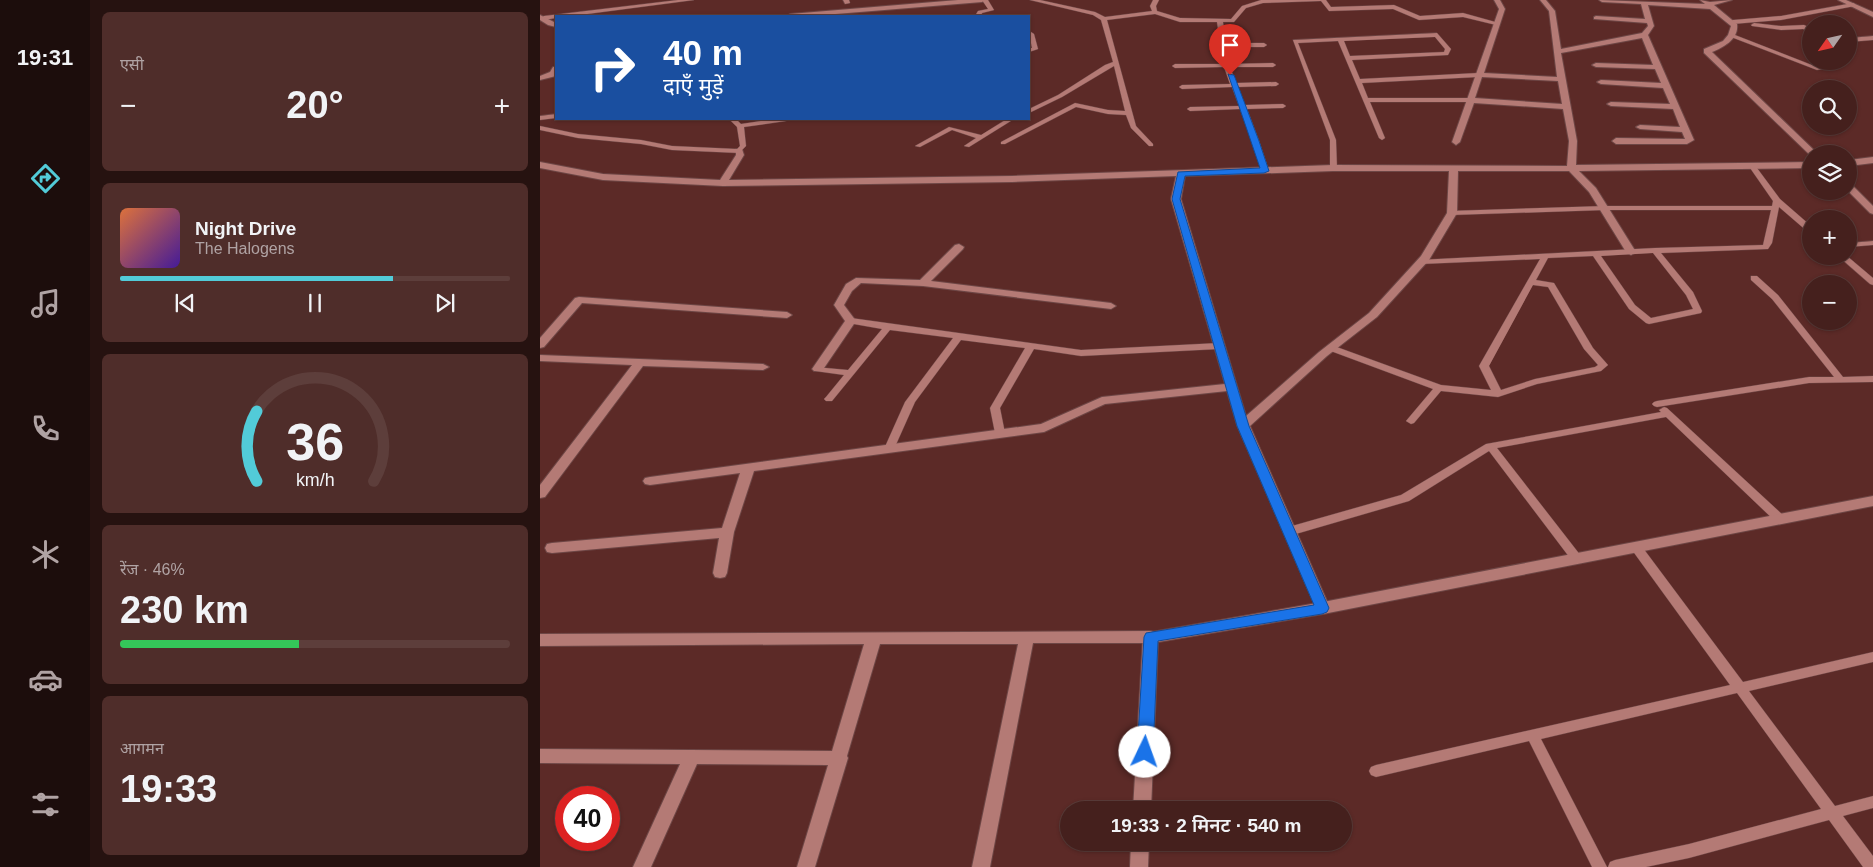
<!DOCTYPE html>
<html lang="hi">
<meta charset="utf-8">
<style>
:root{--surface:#45201d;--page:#4f2d2a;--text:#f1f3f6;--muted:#b0a3a4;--line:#5d3e3b;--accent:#52cbd8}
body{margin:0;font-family:Helvetica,"Noto Sans Devanagari",sans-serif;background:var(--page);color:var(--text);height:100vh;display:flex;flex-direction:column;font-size:19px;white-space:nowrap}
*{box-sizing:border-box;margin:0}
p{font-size:16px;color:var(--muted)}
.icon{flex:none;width:28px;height:28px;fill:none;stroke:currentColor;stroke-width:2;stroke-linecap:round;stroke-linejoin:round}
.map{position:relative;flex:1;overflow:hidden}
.panel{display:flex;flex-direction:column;gap:12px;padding:12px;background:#261210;width:450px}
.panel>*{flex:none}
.hud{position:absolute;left:15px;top:15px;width:475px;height:105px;border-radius:0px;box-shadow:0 1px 4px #0004,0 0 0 1px var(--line);background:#1a4fa0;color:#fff;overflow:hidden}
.needle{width:32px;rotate:236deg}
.fabs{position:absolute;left:1262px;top:15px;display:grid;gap:10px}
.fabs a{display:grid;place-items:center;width:55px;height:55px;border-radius:50%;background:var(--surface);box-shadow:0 1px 4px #0004,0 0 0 1px var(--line);font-size:25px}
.speed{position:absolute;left:15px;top:786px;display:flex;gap:10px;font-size:25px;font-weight:700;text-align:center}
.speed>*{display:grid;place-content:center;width:65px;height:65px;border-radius:50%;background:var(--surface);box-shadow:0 1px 4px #0004,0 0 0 1px var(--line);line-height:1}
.speed .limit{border:8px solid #d22;background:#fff;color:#111}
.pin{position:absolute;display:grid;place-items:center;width:42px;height:42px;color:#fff;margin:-51px -21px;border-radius:50% 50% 50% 0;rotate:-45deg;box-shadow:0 0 5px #0007}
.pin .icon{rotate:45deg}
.me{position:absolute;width:55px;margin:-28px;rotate:3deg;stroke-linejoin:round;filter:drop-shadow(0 0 4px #0008)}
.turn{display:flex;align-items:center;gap:18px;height:105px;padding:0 25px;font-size:22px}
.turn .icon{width:65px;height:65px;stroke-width:2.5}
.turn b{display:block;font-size:35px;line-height:42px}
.big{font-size:38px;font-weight:600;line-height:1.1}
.panel .tile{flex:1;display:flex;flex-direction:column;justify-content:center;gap:8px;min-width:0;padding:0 18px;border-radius:8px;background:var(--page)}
.panel .dial{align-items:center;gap:0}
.dial svg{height:130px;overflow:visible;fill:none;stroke:var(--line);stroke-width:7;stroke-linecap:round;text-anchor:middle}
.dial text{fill:var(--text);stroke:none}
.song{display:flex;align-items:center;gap:15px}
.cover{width:60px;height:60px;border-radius:8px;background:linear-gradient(135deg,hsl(20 70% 55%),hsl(260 70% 35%))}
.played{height:5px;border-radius:2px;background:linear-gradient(90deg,var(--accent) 70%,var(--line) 70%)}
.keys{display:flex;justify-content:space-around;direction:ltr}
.heat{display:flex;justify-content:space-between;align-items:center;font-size:28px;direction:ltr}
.charge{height:8px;border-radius:4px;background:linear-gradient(90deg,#34c759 46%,var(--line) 0)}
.trip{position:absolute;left:520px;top:801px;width:292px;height:50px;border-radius:25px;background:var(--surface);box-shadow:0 1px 4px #0004,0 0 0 1px var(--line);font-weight:600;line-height:50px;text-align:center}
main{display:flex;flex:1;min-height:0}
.tab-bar{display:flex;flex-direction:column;width:90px;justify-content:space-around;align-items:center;background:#1c0d0c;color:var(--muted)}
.tab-bar .icon{width:35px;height:35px}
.tab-bar .on{color:var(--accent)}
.tab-bar b{font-size:22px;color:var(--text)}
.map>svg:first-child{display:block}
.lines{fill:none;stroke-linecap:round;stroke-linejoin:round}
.service-casing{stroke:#6d4645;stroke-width:1}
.minor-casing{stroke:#6d4645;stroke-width:2}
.tertiary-casing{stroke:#6d4645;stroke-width:2}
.secondary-casing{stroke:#6d4645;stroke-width:2}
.service{fill:#b47a75;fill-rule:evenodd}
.minor{fill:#b47a75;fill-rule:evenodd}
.tertiary{fill:#b47a75;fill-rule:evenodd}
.secondary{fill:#b47a75;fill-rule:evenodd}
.route{fill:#1a73e8;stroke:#114b97}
</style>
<main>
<nav class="tab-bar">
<b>19:31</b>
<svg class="icon on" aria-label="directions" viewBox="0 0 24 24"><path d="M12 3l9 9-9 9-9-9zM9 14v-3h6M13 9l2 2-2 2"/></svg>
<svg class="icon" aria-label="music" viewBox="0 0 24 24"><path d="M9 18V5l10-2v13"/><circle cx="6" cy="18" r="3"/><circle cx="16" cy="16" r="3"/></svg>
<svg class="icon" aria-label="phone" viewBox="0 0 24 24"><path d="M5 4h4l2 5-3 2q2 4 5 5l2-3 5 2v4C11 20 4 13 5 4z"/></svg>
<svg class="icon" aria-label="climate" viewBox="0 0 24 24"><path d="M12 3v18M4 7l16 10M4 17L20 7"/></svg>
<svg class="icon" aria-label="car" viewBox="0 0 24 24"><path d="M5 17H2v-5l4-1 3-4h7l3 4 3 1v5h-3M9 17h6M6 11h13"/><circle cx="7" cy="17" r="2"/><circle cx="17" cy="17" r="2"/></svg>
<svg class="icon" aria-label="filters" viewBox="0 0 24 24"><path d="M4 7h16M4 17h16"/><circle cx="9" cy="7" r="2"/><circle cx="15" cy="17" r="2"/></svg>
</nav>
<section class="panel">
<div class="tile"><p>एसी</p>
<div class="heat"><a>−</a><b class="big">20°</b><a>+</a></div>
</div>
<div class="tile">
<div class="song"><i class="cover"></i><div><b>Night Drive</b><p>The Halogens</p></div></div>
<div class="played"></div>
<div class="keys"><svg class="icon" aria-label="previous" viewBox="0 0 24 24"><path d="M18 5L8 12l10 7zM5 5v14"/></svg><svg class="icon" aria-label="pause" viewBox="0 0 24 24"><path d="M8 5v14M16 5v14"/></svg><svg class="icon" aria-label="next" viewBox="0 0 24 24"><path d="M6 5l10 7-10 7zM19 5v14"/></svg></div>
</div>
<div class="tile dial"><svg viewBox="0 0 100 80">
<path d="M14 69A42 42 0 1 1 86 69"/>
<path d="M14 69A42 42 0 0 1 14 26" stroke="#52cbd8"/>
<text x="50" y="56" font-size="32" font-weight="700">36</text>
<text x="50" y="72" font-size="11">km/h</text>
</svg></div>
<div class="tile"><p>रेंज · 46%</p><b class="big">230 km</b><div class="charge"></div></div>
<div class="tile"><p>आगमन</p><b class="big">19:33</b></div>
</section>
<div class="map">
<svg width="1333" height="867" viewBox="0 0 1333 867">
<rect width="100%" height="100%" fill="#5c2a27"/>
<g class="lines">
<g class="service-casing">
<g id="service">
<polygon points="138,0 154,0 32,16 16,16 16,18 4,20 1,18 4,16"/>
<polygon points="303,0 309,0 310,3 305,4"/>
<polygon points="442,0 448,0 454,10 442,13 441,16 435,16 438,11 448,9"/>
<polygon points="490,0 500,0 555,12 565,17 612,11 610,6 613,0 619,0 616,6 617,11 640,18 691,19 702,6 721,0 786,0 791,7 854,5 880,16 923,13 959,23 956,25 923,17 879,20 853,9 789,11 781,1 723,3 706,8 694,22 683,22 686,43 724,43 727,45 724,47 686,47 689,64 733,63 736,65 733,67 690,67 696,83 736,82 739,84 736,86 698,87 705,105 743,104 746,106 743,108 707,109 719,141 729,171 725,173 721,171 713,141 700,109 650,111 647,109 650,107 699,106 692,87 642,89 639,87 642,85 690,84 684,67 635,68 632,66 635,64 683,64 677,22 640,22 615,14 567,20 596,126 613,144 613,146 609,146 591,128 586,115 568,114 536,107 465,144 461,144 461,142 535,103 568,110 585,111 574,66 522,97 489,113 489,109 518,95 565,65 573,62 561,20 553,15"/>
<polygon points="1313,3 1315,4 1315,6 1241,20 1193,24 1190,22 1193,20 1241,16"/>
<polygon points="1214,23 1241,26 1264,25 1271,28 1271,32 1263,29 1241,30 1212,26 1211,25"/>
<polygon points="491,32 494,34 498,49 489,52 489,48 492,48 489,33"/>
<path d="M 897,33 L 911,49 L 908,55 L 812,60 L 820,79 L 938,73 L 941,75 L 938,77 L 822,83 L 828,98 L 930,98 L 933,100 L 930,102 L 830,102 L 845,138 L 842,140 L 839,138 L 798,41 L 758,43 L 796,140 L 797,168 L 790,170 L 790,140 L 753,40 ZM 895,37 L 905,49 L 904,52 L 810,56 L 804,41 Z"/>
<polygon points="1191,35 1195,35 1282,69 1277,70 1191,37"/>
<polygon points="1333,36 1333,40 1309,42 1309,38"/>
<polygon points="16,114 16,118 0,120 0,116"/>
<polygon points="189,119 196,119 201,124 235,119 249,119 246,121 204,127 206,146 199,153 132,150 101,144 38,138 0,130 0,126 38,134 101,140 132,146 197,149 200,146 197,127"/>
<polygon points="467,119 474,119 429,147 424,146 436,138 412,130 380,147 375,146 409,127 441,135"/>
<path d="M 1212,163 L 1214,164 L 1240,199 L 1271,226 L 1271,232 L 1268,232 L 1239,207 L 1232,243 L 1228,249 L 1121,253 L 1153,292 L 1162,311 L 1161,313 L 1109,324 L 1106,323 L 1089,309 L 1053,256 L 1008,258 L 996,280 L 1014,283 L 1053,348 L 1068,365 L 1061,371 L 997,384 L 958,397 L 901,391 L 874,423 L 871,424 L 866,421 L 893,389 L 788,350 L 786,348 L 788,346 L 794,346 L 901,385 L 951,390 L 939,366 L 1000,259 L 881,264 L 877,262 L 878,260 L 1115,248 L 1223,245 L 1231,210 L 1065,210 L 912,215 L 908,213 L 909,211 L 1065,206 L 1232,206 L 1233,201 L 1208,165 ZM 1113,253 L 1146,295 L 1153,309 L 1111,318 L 1095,305 L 1061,256 ZM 993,285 L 1008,287 L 1044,349 L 1058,365 L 1055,367 L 995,379 L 961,390 L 949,366 Z"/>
<polygon points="1333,241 1333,245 1309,247 1309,243"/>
<polygon points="1298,256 1307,256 1333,278 1333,285 1330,284"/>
<polygon points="1211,276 1217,276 1238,295 1303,377 1333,376 1333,382 1269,383 1117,407 1114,406 1112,404 1114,402 1117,401 1269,377 1294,377 1232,299 1211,280"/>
<polygon points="311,318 541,350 679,343 684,346 679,349 541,356 494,349 460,408 465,433 460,436 455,433 450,408 485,348 421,340 375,402 354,449 349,452 344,449 365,402 413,338 350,330 292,401 286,401 284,399 286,397 304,375 275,371 273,369 275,367 308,370 342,329 308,323 307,321 308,319"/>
<polygon points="1124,407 1127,408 1244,516 1245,519 1244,522 1236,522 1126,417 957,448 1041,556 1043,559 1041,562 1033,562 949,451 869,501 749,536 745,535 743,532 745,528 861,495 946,444 1121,412 1119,410"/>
<polygon points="1096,543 1100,544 1203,682 1333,652 1333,662 1209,691 1295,806 1333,796 1333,808 1303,816 1333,856 1333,867 1323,867 1289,820 1149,858 1106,867 1068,867 1070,862 1075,860 1149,844 1281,809 1197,693 1001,739 1067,867 1052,867 989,741 836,777 831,775 829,771 831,767 836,765 1190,685 1092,550 1090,547 1092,544"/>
</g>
</g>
<g class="minor-casing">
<g id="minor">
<path d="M 954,0 L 960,0 L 965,9 L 944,73 L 1017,77 L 1009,11 L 1000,0 L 1006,0 L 1015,11 L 1021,49 L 1102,33 L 1108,26 L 1107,23 L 1054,19 L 1054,17 L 1056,16 L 1105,19 L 1101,4 L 1062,2 L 1059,0 L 1165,4 L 1160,0 L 1170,2 L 1192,0 L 1174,5 L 1197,24 C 1199,39 1184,47 1172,52 L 1278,154 L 1271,154 L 1271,156 L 1164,53 L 1164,49 L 1183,41 L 1188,35 L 1191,26 L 1170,9 L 1108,5 L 1114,26 L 1108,35 L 1154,140 L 1147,144 L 1076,144 L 1072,141 L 1076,138 L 1145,139 L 1142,132 L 1100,129 L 1096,127 L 1100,125 L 1140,127 L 1133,109 L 1071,106 L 1067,104 L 1071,102 L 1130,104 L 1123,88 L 1061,84 L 1057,82 L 1061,80 L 1121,83 L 1115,69 L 1056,67 L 1052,65 L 1056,63 L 1113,65 L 1102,38 L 1021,53 L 1037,141 L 1036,165 L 1271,162 L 1271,168 L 1039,171 L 1056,188 L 1096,252 L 1091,255 L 1086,252 L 1049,192 L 1029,171 L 918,171 L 917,213 L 889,260 L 837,317 L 787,356 L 710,426 L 790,608 L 788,612 L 783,614 L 778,612 L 776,608 L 697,425 L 687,391 L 565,404 L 504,432 L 214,471 L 194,532 L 187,573 L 185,577 L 180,578 L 175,577 L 173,573 L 179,538 L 12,553 L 7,552 L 5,548 L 7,544 L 12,543 L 182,528 L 200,473 L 110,485 L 105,484 L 103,481 L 105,478 L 110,477 L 501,424 L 562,397 L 685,384 L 631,199 L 636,176 L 472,182 L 183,186 L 63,180 L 0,168 L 0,162 L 63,174 L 180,180 L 196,155 L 196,149 L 202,149 L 204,155 L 189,180 L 472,176 L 793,165 L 1027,166 L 1029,141 L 1023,109 L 934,103 L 920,142 L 916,145 L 912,142 L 959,9 ZM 942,77 L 1018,81 L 1022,104 L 935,98 ZM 793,171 L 909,171 L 907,213 L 881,256 L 829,313 L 779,352 L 706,416 L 641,199 L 645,176 Z"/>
<polygon points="1298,0 1306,0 1333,12 1333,17"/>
<polygon points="13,67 16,67 16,76 0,80 0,76 10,72"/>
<polygon points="1333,157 1333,163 1309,166 1309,160"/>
<polygon points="1309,184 1312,185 1333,206 1333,214 1330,213 1308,191"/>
<polygon points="419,244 424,247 423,249 391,281 571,303 576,306 571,309 383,286 321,283 312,291 304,305 316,321 282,371 274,371 272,369 305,321 294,305 306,284 316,278 380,280 415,245"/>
<polygon points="39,297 247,312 252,315 247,318 42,303 4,347 0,348 0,338 35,298"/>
<polygon points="0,355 223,364 229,367 223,370 103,366 5,497 0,498 0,485 92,365 0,361"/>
<polygon points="611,631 616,633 619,637 616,641 611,643 493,643 450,867 432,867 478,644 340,644 307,756 308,758 275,867 257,867 288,765 157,764 111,867 93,867 140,764 0,763 0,749 292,751 324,644 0,646 0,634"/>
</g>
</g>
<g class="tertiary-casing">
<g id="tertiary">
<polygon points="418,0 445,0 442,2 271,16 247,16 250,14"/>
<polygon points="1333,496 1333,506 783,614 618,642 611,810 593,810 603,637 606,633 783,602"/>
<polygon points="591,842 609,842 608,867 590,867"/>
</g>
</g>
<g class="secondary-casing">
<polygon id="secondary" points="0,15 16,23 16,27 8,25 0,20"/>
</g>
<use href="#service" class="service"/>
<use href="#minor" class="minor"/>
<use href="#tertiary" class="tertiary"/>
<use href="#secondary" class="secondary"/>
</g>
<polygon class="route" points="688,74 694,75 719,141 729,171 724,173 645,176 640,199 709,426 789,608 787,612 782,614 618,641 613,752 611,757 605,759 600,757 597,752 604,637 606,633 774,605 697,426 632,199 638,172 720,168"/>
</svg>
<div class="fabs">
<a><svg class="needle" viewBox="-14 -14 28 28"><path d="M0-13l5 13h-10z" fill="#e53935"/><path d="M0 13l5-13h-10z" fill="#b0a3a4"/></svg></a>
<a><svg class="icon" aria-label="search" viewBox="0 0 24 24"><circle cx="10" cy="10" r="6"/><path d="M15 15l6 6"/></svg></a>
<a><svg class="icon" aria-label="layers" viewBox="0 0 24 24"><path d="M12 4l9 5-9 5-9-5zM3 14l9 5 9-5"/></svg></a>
<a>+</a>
<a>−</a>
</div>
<div class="speed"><div class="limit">40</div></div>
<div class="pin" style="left:690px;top:75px;background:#d93025"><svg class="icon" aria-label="arrive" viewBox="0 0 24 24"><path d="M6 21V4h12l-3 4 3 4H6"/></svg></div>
<svg class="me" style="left:605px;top:752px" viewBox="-20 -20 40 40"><circle r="19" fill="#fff"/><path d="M0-13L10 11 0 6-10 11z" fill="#1a73e8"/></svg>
<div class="trip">19:33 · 2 मिनट · 540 m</div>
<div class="hud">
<div class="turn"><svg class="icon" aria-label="right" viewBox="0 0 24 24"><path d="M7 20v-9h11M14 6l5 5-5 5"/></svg><div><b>40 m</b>दाएँ मुड़ें</div></div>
</div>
</div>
</main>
